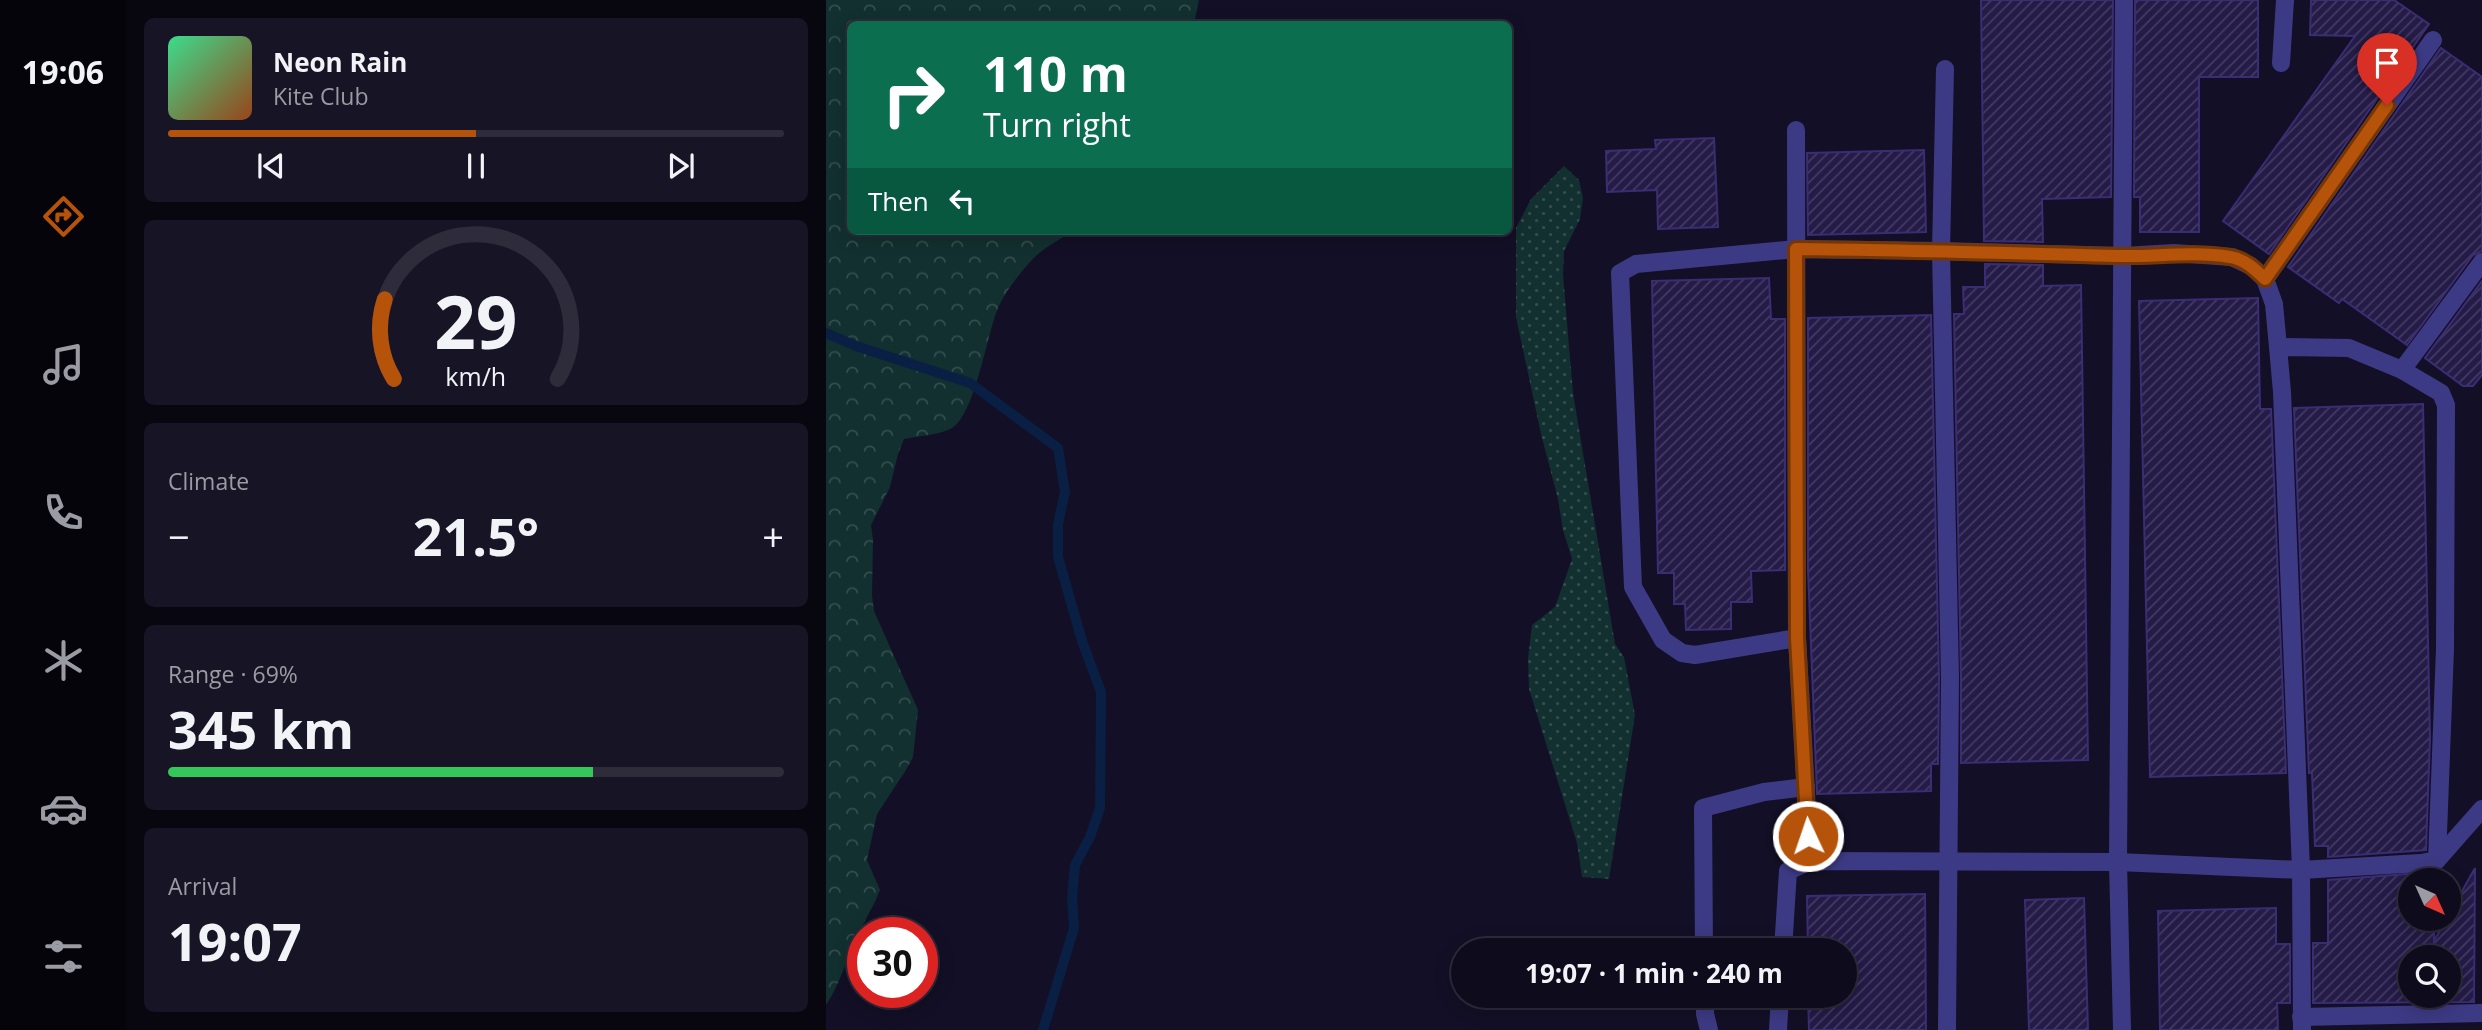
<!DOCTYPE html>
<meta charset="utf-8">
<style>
:root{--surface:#0e0b1c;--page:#171425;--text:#f1f3f6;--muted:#9b9ba3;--line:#2e2b3b;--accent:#b45309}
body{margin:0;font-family:"Open Sans",sans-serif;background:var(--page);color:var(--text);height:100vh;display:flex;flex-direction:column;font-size:26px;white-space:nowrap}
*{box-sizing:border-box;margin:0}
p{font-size:23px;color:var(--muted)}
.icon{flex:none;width:38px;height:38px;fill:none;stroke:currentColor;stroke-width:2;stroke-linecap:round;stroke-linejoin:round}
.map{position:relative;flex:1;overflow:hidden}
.sheet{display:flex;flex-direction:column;gap:18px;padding:18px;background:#08060f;width:700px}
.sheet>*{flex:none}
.banner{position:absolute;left:21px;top:21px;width:665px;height:214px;border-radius:10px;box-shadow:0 4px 18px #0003,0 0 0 2px var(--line);background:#0b6e4f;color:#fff;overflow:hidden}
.needle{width:46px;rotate:135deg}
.fabs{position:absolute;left:1572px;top:868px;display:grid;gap:14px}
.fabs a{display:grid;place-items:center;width:63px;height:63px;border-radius:50%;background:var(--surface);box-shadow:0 4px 18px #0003,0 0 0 2px var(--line);font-size:35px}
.speed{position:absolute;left:21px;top:917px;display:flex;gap:14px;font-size:35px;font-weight:700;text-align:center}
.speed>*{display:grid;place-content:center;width:91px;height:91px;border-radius:50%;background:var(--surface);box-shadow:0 4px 18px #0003,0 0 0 2px var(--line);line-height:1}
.speed .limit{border:10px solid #d22;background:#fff;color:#111}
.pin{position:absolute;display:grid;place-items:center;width:60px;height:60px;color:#fff;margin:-72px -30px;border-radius:50% 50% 50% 0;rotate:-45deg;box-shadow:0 0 7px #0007}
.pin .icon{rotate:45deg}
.me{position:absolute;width:77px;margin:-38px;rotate:357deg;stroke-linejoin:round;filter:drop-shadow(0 0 5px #0008)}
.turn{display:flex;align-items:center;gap:24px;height:147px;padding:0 21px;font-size:32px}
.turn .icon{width:91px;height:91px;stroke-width:2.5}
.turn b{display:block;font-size:49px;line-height:60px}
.then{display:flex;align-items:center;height:66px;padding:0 21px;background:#0003;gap:14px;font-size:26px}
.big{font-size:52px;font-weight:700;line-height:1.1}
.sheet .card{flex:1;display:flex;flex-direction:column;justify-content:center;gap:10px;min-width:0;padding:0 24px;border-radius:10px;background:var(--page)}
.sheet .dial{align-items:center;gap:0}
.dial svg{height:182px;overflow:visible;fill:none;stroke:var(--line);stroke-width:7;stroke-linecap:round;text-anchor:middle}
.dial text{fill:var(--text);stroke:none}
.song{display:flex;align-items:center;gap:21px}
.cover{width:84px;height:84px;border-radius:10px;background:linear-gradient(135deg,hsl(150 70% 55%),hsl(20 70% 35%))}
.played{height:7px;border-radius:4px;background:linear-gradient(90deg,var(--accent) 50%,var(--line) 50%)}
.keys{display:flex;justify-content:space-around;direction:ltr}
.heat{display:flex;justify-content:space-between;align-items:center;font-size:38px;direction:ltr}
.charge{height:10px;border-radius:5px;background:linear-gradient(90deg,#34c759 69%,var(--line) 0)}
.trip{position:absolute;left:625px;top:938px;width:406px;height:70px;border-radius:35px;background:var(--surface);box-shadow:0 4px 18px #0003,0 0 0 2px var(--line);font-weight:700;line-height:70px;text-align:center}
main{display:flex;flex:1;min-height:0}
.tab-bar{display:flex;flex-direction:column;width:126px;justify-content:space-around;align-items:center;background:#06040b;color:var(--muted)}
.tab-bar .icon{width:49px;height:49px}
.tab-bar .on{color:var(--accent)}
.tab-bar b{font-size:32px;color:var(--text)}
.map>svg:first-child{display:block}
.grass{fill:url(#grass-dots)}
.forest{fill:url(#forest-crowns)}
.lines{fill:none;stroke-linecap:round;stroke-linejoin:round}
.stream{stroke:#0a1f44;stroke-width:10}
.building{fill:url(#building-hatch);stroke:#3b2d73;stroke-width:2;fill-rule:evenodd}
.minor{stroke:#3d3a85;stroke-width:18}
.route-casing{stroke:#753606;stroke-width:18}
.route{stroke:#b45309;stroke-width:12}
</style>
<main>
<nav class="tab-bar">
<b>19:06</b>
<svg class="icon on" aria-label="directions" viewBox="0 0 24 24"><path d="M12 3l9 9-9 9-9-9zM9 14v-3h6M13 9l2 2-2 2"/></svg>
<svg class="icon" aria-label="music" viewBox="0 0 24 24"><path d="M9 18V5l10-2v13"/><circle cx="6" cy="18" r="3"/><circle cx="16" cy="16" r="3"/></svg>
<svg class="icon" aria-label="phone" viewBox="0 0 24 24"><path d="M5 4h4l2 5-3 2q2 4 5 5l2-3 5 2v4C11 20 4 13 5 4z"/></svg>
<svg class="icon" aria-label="climate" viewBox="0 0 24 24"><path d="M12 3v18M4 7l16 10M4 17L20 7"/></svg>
<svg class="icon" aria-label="car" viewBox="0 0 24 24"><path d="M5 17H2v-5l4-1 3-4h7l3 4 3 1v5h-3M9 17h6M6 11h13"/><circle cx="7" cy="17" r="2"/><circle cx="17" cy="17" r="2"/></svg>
<svg class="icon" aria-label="filters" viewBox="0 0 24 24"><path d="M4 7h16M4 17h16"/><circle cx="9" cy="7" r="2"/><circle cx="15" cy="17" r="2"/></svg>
</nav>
<section class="sheet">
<div class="card">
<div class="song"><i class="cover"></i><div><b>Neon Rain</b><p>Kite Club</p></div></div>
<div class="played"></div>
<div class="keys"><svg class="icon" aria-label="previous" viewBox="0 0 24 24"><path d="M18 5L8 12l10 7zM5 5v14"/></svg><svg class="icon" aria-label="pause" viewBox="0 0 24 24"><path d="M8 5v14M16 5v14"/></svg><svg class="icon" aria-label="next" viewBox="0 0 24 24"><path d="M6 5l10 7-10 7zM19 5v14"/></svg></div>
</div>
<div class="card dial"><svg viewBox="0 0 100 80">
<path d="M14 69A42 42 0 1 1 86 69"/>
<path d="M14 69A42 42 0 0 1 10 34" stroke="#b45309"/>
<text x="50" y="56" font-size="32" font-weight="700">29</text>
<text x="50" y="72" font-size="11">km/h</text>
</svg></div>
<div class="card"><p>Climate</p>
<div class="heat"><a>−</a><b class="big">21.5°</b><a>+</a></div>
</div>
<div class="card"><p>Range · 69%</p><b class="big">345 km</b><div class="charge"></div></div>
<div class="card"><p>Arrival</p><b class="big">19:07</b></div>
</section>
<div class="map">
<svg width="1656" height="1030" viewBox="0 0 1656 1030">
<defs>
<pattern id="grass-dots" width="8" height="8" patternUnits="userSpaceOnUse" patternTransform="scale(1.75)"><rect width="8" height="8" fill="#12302f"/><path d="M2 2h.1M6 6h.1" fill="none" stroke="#344d4e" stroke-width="1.8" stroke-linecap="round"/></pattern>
<pattern id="forest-crowns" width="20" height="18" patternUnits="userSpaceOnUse" patternTransform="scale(1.75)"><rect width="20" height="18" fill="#12302f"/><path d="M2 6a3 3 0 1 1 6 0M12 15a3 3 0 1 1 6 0" fill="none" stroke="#344d4e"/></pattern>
<pattern id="building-hatch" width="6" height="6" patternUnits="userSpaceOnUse" patternTransform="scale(1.75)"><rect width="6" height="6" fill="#241b47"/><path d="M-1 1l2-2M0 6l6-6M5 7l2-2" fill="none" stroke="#433b63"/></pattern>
</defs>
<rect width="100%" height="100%" fill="#130f26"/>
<polygon class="grass" points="738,166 753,180 757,198 754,219 738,251 737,275 747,393 789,644 798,657 809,715 783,879 756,877 751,843 703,689 702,658 706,625 729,607 746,559 737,530 732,499 715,434 690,317 690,228 705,199"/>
<path class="forest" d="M 0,0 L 373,0 L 368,24 L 24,24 L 24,231 L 247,231 C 235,239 221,246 211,255 C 198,267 179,292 172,308 C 161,334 149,414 126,428 C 114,435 92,436 78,439 L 72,454 L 64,487 L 45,525 L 47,540 L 46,595 L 48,611 L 92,710 L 87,757 L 80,770 L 51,814 L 41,860 L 54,890 C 48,906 39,919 32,935 C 20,958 15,983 0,1005 Z"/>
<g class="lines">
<polyline class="stream" points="0,333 30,346 144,383 232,448 239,492 232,524 232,557 256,641 275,692 274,808 264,837 249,865 246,897 248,928 217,1030"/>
</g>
<g class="building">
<polygon points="1155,0 1287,0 1285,197 1216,199 1217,242 1158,241"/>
<polygon points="1309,0 1432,0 1432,77 1373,77 1373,232 1314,232 1314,197 1308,197"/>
<polygon points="1485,0 1568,0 1603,24 1443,254 1397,221 1529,36 1484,35"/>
<polygon points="1615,48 1656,77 1656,251 1647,255 1581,345 1516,299 1513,303 1462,267"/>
<polygon points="888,138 892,227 832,229 831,190 781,192 780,151 830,149 829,140"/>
<polygon points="1098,150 1100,232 982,235 981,153"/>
<polygon points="1159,264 1217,265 1217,286 1255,285 1262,760 1135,763 1135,678 1128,314 1138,314 1137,287 1159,287"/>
<polygon points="943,278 945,319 959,319 959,570 925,571 926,602 905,602 905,629 860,630 859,604 848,604 848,573 832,573 826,281"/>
<polygon points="1656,281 1656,375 1647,386 1637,386 1599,358"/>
<polygon points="1432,298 1434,409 1445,409 1460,773 1324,777 1313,301"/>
<polygon points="1105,315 1113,678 1112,764 1105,764 1105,791 991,794 982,570 982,318"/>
<polygon points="1597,404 1604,738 1600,850 1502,857 1502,846 1489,846 1486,773 1483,773 1468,408"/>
<path d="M 1649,868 L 1648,1002 L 1487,1003 L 1487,943 L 1502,943 L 1502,880 L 1607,872 L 1607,880 L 1584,880 L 1584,919 L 1608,919 L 1608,941 ZM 1584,957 L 1622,957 L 1622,996 L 1584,996 Z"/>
<polygon points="1099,894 1100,1030 983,1030 982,996 1018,996 1018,950 982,950 981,896"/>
<polygon points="1258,898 1262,1030 1203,1030 1199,900"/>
<polygon points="1450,908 1450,944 1464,944 1464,1003 1451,1003 1452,1030 1334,1030 1332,911"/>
</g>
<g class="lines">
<g class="minor">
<polyline points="1455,63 1459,0"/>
<polyline points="1119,69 1115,251 1124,678 1121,1030"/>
<polyline points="970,130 971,638 984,861"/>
<polyline points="1439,279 1607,40"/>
<polyline points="971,638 869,655 856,653 837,640 807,587 794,273 810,264 970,249 1115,251 1297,256 1348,253 1406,257 1425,266 1439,279 1448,304 1452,347"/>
<polyline points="1611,860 1656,809"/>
<polyline points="878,950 877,808 938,792 980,787"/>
<polyline points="957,950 962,871 984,861 1292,862 1475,870 1595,863 1611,860 1619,649 1620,405 1615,393 1610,390 1576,370 1656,262"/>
<polyline points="879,996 879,1014 883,1030"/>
<polyline points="1475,1017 1656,1013"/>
<polyline points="952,1030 954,996"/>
<polyline points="1296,1030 1292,862 1298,0"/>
<polyline points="1476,1030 1475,870 1456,392 1452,347 1523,348 1576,370"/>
</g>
</g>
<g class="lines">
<g class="route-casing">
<path id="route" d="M 982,836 L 971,638 L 970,249 C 1077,250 1184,253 1291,256 C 1329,257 1366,251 1404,257 C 1418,259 1429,269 1439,279 L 1561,105"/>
</g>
<use href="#route" class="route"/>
</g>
</svg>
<div class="fabs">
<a><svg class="needle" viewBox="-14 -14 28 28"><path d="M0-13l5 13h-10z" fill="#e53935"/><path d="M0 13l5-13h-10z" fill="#9b9ba3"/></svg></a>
<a><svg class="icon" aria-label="search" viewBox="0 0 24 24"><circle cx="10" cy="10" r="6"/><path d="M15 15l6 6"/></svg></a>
</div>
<div class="speed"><div class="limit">30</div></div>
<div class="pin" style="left:1561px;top:105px;background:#d93025"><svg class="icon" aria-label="arrive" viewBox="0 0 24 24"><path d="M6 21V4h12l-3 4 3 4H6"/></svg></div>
<svg class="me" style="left:982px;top:836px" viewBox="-20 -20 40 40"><circle r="17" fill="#b45309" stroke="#fff" stroke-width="3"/><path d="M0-11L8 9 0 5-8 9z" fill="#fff"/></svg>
<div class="trip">19:07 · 1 min · 240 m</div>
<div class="banner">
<div class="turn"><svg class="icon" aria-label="right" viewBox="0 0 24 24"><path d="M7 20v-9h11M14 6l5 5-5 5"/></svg><div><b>110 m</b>Turn right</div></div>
<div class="then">Then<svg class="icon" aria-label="left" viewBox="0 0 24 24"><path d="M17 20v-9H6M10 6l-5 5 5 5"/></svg></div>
</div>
</div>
</main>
